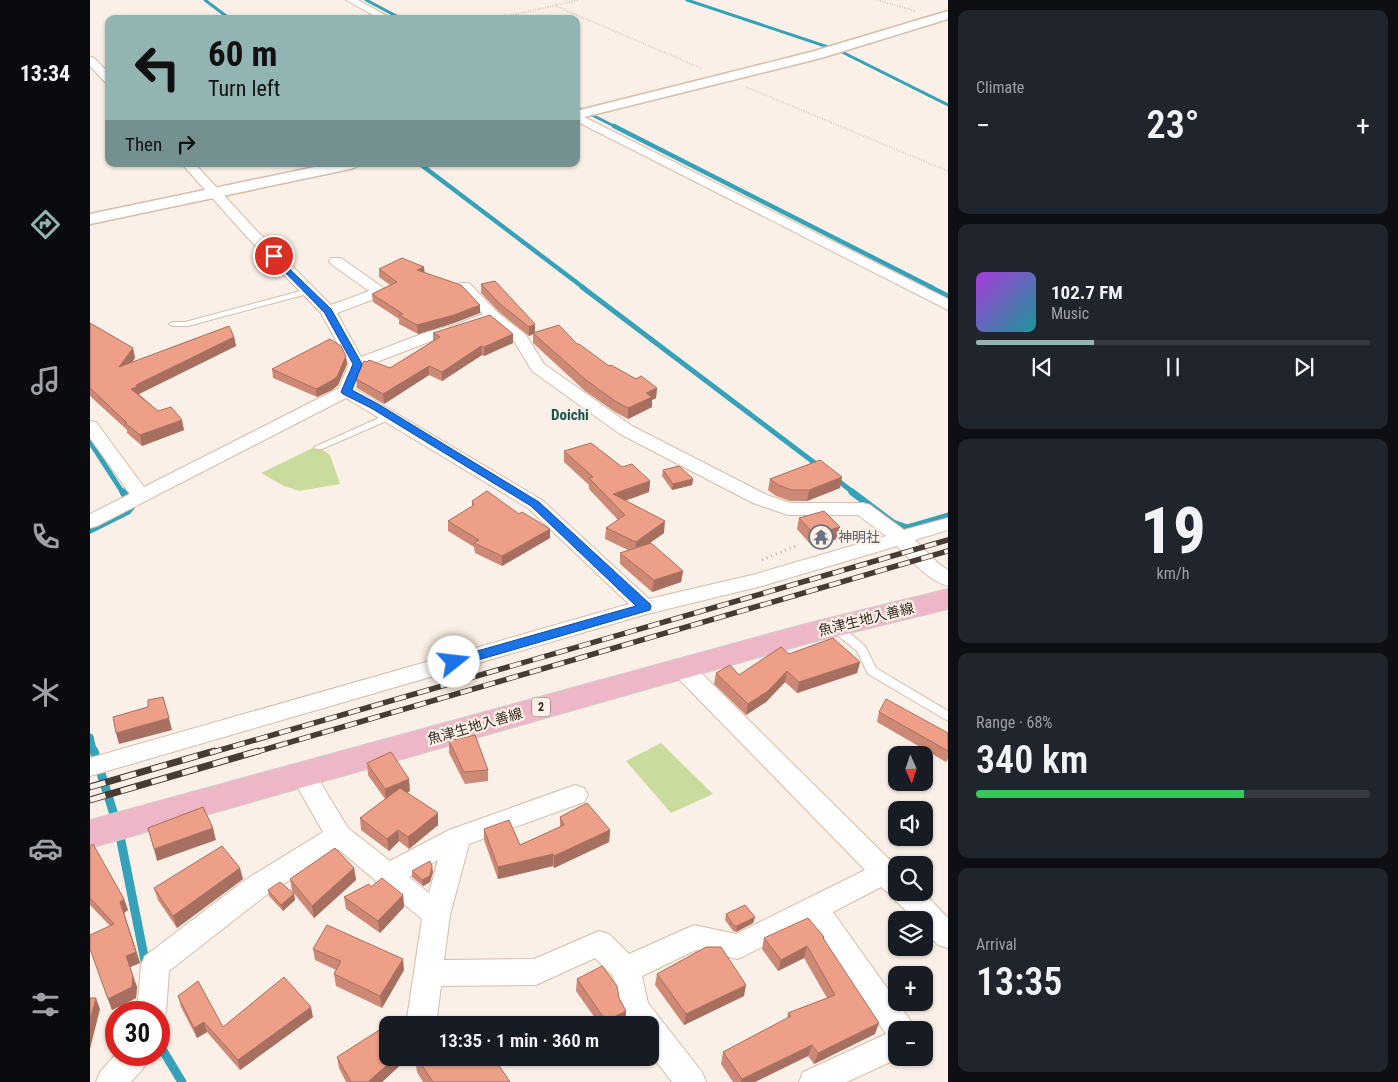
<!DOCTYPE html>
<meta charset="utf-8">
<style>
:root{--surface:#171b24;--page:#20242c;--text:#f1f3f6;--muted:#9ea1a6;--line:#363941;--accent:#92b5b4}
body{margin:0;font-family:"Roboto Condensed","Noto Sans JP",sans-serif;background:var(--page);color:var(--text);height:100vh;display:flex;flex-direction:column;font-size:19px;white-space:nowrap}
*{box-sizing:border-box;margin:0}
p{font-size:16px;color:var(--muted)}
.icon{flex:none;width:28px;height:28px;fill:none;stroke:currentColor;stroke-width:2;stroke-linecap:round;stroke-linejoin:round}
.map{position:relative;flex:1;overflow:hidden}
.side{display:flex;flex-direction:column;gap:10px;padding:10px;background:#0d0f14;width:450px}
.side>*{flex:none}
.guide{position:absolute;left:15px;top:15px;width:475px;height:152px;border-radius:10px;box-shadow:0 1px 4px #0004;background:#92b5b4;color:#111;overflow:hidden}
.needle{width:32px;rotate:177deg}
.buttons{position:absolute;left:798px;top:746px;display:grid;gap:10px}
.buttons a{display:grid;place-items:center;width:45px;height:45px;border-radius:10px;background:var(--surface);box-shadow:0 1px 4px #0004;font-size:25px}
.speed{position:absolute;left:15px;top:1001px;display:flex;gap:10px;font-size:25px;font-weight:700;text-align:center}
.speed>*{display:grid;place-content:center;width:65px;height:65px;border-radius:50%;background:var(--surface);box-shadow:0 1px 4px #0004;line-height:1}
.speed .limit{border:8px solid #d22;background:#fff;color:#111}
.pin{position:absolute;display:grid;place-items:center;width:42px;height:42px;color:#fff;margin:-21px;border:2px solid #fff;border-radius:50%;box-shadow:0 1px 5px #0007}
.me{position:absolute;width:55px;margin:-28px;rotate:74deg;stroke-linejoin:round;filter:drop-shadow(0 0 4px #0008)}
.turn{display:flex;align-items:center;gap:18px;height:105px;padding:0 20px;font-size:22px}
.turn .icon{width:65px;height:65px;stroke-width:2.5}
.turn b{display:block;font-size:35px;line-height:42px}
.then{display:flex;align-items:center;height:48px;padding:0 20px;background:#0003;gap:10px;font-size:19px}
.big{font-size:38px;font-weight:600;line-height:1.1}
.side .tile{flex:1;display:flex;flex-direction:column;justify-content:center;gap:8px;min-width:0;padding:0 18px;border-radius:10px;background:var(--page)}
.side .dial{align-items:center;gap:0}
.dial b{font-size:65px;line-height:1}
.song{display:flex;align-items:center;gap:15px}
.cover{width:60px;height:60px;border-radius:8px;background:linear-gradient(135deg,hsl(280 70% 55%),hsl(180 70% 35%))}
.played{height:5px;border-radius:2px;background:linear-gradient(90deg,var(--accent) 30%,var(--line) 30%)}
.keys{display:flex;justify-content:space-around;direction:ltr}
.heat{display:flex;justify-content:space-between;align-items:center;font-size:28px;direction:ltr}
.charge{height:8px;border-radius:4px;background:linear-gradient(90deg,#34c759 68%,var(--line) 0)}
.trip{position:absolute;left:289px;top:1016px;width:280px;height:50px;border-radius:10px;background:var(--surface);box-shadow:0 1px 4px #0004;font-weight:600;line-height:50px;text-align:center}
main{display:flex;flex:1;min-height:0}
.tabs{display:flex;flex-direction:column;width:90px;justify-content:space-around;align-items:center;background:#090b0e;color:var(--muted)}
.tabs .icon{width:35px;height:35px}
.tabs .selected{color:var(--accent)}
.tabs b{font-size:22px;color:var(--text)}
.map>svg:first-child{display:block}
.green{fill:#cadb9e}
.lines{fill:none;stroke-linecap:round;stroke-linejoin:round}
.stream-far4{stroke:#36a2b9;stroke-width:3}
.stream-far3{stroke:#36a2b9;stroke-width:4.5}
.stream-far2{stroke:#36a2b9;stroke-width:5}
.stream-far1{stroke:#36a2b9;stroke-width:7}
.stream{stroke:#36a2b9;stroke-width:9}
.service-casing{stroke:#d7bca7;stroke-width:2}
.minor-casing{stroke:#d7bca7;stroke-width:2}
.tertiary-casing{stroke:#d7bca7;stroke-width:3}
.primary-casing{stroke:#d2d0ce;stroke-width:2}
.path-far1{stroke:#b8ada4;stroke-width:2;stroke-dasharray:0.5 2;stroke-linecap:butt}
.path{stroke:#b8ada4;stroke-width:3;stroke-dasharray:1 4;stroke-linecap:butt}
.service{fill:#fff;fill-rule:evenodd}
.minor{fill:#fff;fill-rule:evenodd}
.tertiary{fill:#fff;fill-rule:evenodd}
.primary{fill:#eeb7c7;fill-rule:evenodd}
.rail-far1-casing{stroke:#473c34;stroke-width:5.5}
.rail-casing{stroke:#473c34;stroke-width:7}
.rail-far1{stroke:#fbf0e7;stroke-width:4;stroke-dasharray:12;stroke-linecap:butt}
.rail{stroke:#fbf0e7;stroke-width:5;stroke-dasharray:16;stroke-linecap:butt}
.wall{fill:#cd8975}
.shaded-wall{fill:#a76f5f}
.building{fill:#ee9f88;stroke:#a76f5f}
.route{fill:#1a73e8;stroke:#114b97}
.labels{text-anchor:middle;stroke-width:4.5;stroke-linejoin:round;paint-order:stroke}
.shield{fill:#fbf0e7;stroke:#6f645c;stroke-width:1}
.shield-label{font-size:12px;font-weight:bold;fill:#332820}
.worship-label{font-size:14px;fill:#5b616d;stroke:#fbf0e7;text-anchor:start}
.street-label{font-size:14px;fill:#332820;stroke:#fbf0e7}
.neighbourhood-label{font-size:15px;font-weight:bold;fill:#19544f;stroke:#fbf0e7}
</style>
<main>
<nav class="tabs">
<b>13:34</b>
<svg class="icon selected" aria-label="directions" viewBox="0 0 24 24"><path d="M12 3l9 9-9 9-9-9zM9 14v-3h6M13 9l2 2-2 2"/></svg>
<svg class="icon" aria-label="music" viewBox="0 0 24 24"><path d="M9 18V5l10-2v13"/><circle cx="6" cy="18" r="3"/><circle cx="16" cy="16" r="3"/></svg>
<svg class="icon" aria-label="phone" viewBox="0 0 24 24"><path d="M5 4h4l2 5-3 2q2 4 5 5l2-3 5 2v4C11 20 4 13 5 4z"/></svg>
<svg class="icon" aria-label="climate" viewBox="0 0 24 24"><path d="M12 3v18M4 7l16 10M4 17L20 7"/></svg>
<svg class="icon" aria-label="car" viewBox="0 0 24 24"><path d="M5 17H2v-5l4-1 3-4h7l3 4 3 1v5h-3M9 17h6M6 11h13"/><circle cx="7" cy="17" r="2"/><circle cx="17" cy="17" r="2"/></svg>
<svg class="icon" aria-label="filters" viewBox="0 0 24 24"><path d="M4 7h16M4 17h16"/><circle cx="9" cy="7" r="2"/><circle cx="15" cy="17" r="2"/></svg>
</nav>
<div class="map">
<svg width="858" height="1082" viewBox="0 0 858 1082">
<rect width="100%" height="100%" fill="#fbf0e7"/>
<g class="green">
<polygon points="227,446 240,455 250,484 209,491 194,486 171,473"/>
<polygon points="571,743 623,794 581,813 536,761"/>
</g>
<g class="lines">
<g class="stream-far4">
<polyline points="115,0 140,19"/>
<polyline points="276,0 312,19"/>
<polyline points="597,0 750,51 858,105"/>
<polyline points="486,107 526,127"/>
</g>
<g class="stream-far3">
<polyline points="524,126 843,288"/>
<polyline points="330,164 494,288"/>
</g>
<g class="stream-far2">
<polyline points="492,287 730,467"/>
<polyline points="840,287 858,296"/>
<polyline points="0,442 33,493"/>
<polyline points="746,479 764,493"/>
</g>
<g class="stream-far1">
<polyline points="762,492 803,523 817,528 858,516"/>
<polyline points="0,530 38,511 42,506 33,492"/>
<polyline points="0,737 4,753"/>
</g>
<g class="stream">
<polyline points="4,751 26,821"/>
<polyline points="29,831 56,966"/>
<polyline points="69,1044 92,1082"/>
</g>
<g class="service-casing">
<g id="service">
<polygon points="218,289 221,289 221,293 98,326 83,326 79,324 83,322 95,322"/>
<polygon points="300,413 303,414 304,416 303,418 232,449 226,449 224,447"/>
<polygon points="745,623 749,624 775,646 786,668 858,711 858,721 778,674 767,651 741,630 740,627 741,624"/>
</g>
</g>
<g class="minor-casing">
<g id="minor">
<polygon points="256,0 268,0 303,19 290,19"/>
<polygon points="0,57 4,58 19,73 19,83 15,82 0,66"/>
<polygon points="486,113 858,299 858,310 486,121"/>
<path d="M 92,164 L 105,164 L 166,230 L 241,305 L 279,291 L 241,264 L 239,261 L 241,258 L 251,258 L 295,289 L 298,292 L 295,295 L 247,313 L 271,357 L 337,332 L 365,325 L 393,314 L 367,286 L 369,283 L 379,283 L 408,313 L 436,335 L 454,364 L 542,426 L 677,495 L 700,503 L 773,503 L 780,505 L 814,530 L 858,518 L 858,530 L 825,540 L 849,564 L 858,570 L 858,586 C 837,580 822,561 807,546 L 672,586 L 557,614 L 0,776 L 0,758 L 539,604 L 438,508 L 256,398 L 7,526 L 0,528 L 0,514 L 40,494 L 0,438 L 0,421 L 6,422 L 54,487 L 249,388 L 259,364 L 231,313 L 156,236 ZM 401,322 L 424,341 L 442,371 L 530,434 L 663,503 L 698,515 L 768,515 L 796,536 L 662,575 L 559,599 L 452,500 L 265,389 L 274,367 L 349,338 L 377,331 Z"/>
<path d="M 592,660 L 600,662 L 804,864 L 806,867 L 806,892 L 833,892 L 858,918 L 858,948 L 848,945 L 834,930 L 834,920 L 825,920 L 805,900 L 803,894 L 797,892 L 791,887 L 743,912 L 820,1020 L 825,1030 L 806,1030 L 806,1058 L 809,1058 L 757,1082 L 709,1082 L 713,1072 L 796,1034 L 720,923 L 648,959 L 606,950 L 552,976 L 558,1003 L 612,1072 L 616,1082 L 582,1082 L 560,1053 L 560,1025 L 539,1025 L 530,1009 L 523,976 L 505,958 L 446,985 L 351,986 L 346,1025 L 316,1025 L 332,919 L 291,885 L 287,884 L 285,880 L 248,849 L 175,896 L 79,971 L 76,1012 L 71,1022 L 69,1023 L 69,1012 L 47,1012 L 51,965 L 55,956 L 155,880 L 233,832 L 200,774 L 203,767 L 212,764 L 221,767 L 258,828 L 300,861 L 359,830 L 485,785 L 494,788 L 498,795 L 494,802 L 379,844 L 360,915 L 354,960 L 444,959 L 509,931 L 519,934 L 539,954 L 604,925 L 646,934 L 775,870 L 584,674 L 581,668 L 584,662 ZM 348,860 L 339,893 L 319,877 Z"/>
<polygon points="26,1054 60,1055 56,1065 41,1082 6,1082 10,1072"/>
</g>
</g>
<g class="tertiary-casing">
<g id="tertiary">
<polygon points="858,11 858,19 731,58 486,119 486,111 721,52"/>
<polygon points="239,164 268,164 266,167 260,169 0,224 0,214"/>
</g>
</g>
<g class="primary-casing">
<polygon id="primary" points="858,589 858,609 719,643 0,848 0,820 719,623"/>
</g>
<g class="path-far1">
<polyline points="788,0 825,11"/>
<polyline points="466,6 613,69"/>
<polyline points="404,19 489,0"/>
<polyline points="656,87 858,171"/>
</g>
<polyline class="path" points="672,560 708,545"/>
<use href="#service" class="service"/>
<use href="#minor" class="minor"/>
<use href="#tertiary" class="tertiary"/>
<use href="#primary" class="primary"/>
<g class="rail-far1-casing">
<g id="rail-far1">
<polyline points="120,753 858,540"/>
<polyline points="163,753 858,551"/>
</g>
</g>
<g class="rail-casing">
<g id="rail">
<polyline points="0,787 124,751"/>
<polyline points="0,800 168,751"/>
</g>
</g>
<use href="#rail-far1" class="rail-far1"/>
<use href="#rail" class="rail"/>
</g>
<g class="wall">
<polygon points="289,269 335,273 390,313 364,323 328,334 309,324 309,319 283,302 282,294 300,285 289,277"/>
<polygon points="405,281 445,332 487,344 519,366 567,388 566,398 562,400 562,407 538,419 525,412 495,391 443,343 443,334 439,336 409,312 391,293 391,284"/>
<polygon points="0,323 43,348 45,358 42,362 144,337 146,346 49,394 68,411 94,430 52,446 37,433 37,430 0,396"/>
<polygon points="343,333 423,334 423,343 394,356 392,355 352,381 339,375 294,404 267,388 266,379 277,362 300,368 343,341"/>
<polygon points="257,364 248,385 242,390 227,397 183,378 182,369"/>
<polygon points="474,451 532,467 560,481 559,492 535,501 574,533 560,543 593,571 591,582 562,592 530,564 530,553 538,550 515,539 516,528 528,520 499,489 499,485 474,462"/>
<polygon points="573,470 603,479 602,485 582,490 572,476"/>
<polygon points="680,479 750,488 717,501 700,501 686,496 678,490"/>
<polygon points="382,501 460,538 412,566 385,553 384,547 358,531 358,521 382,507"/>
<polygon points="709,518 747,539 722,546 707,529"/>
<polygon points="699,654 770,662 767,673 707,693 695,682 676,702 656,715 624,684 626,673 649,675"/>
<polygon points="789,712 858,733 858,759 856,762 787,722"/>
<polygon points="359,741 398,770 398,781 375,784 359,753"/>
<polygon points="277,763 320,791 317,793 348,825 319,849 309,841 299,851 271,830 270,818 295,799 278,775"/>
<polygon points="470,817 520,830 519,842 464,868 463,866 408,879 394,840 394,829 430,845 470,827"/>
<polygon points="0,846 34,899 38,910 34,913 50,963 40,967 47,987 46,998 22,1010 18,999 20,926 0,905"/>
<polygon points="264,868 266,880 224,918 202,891 200,879"/>
<polygon points="322,871 343,872 340,882 333,886 322,877"/>
<polygon points="153,879 87,928 68,900 64,888"/>
<polygon points="281,887 313,895 314,907 290,933 256,909 254,897"/>
<polygon points="178,890 204,894 205,900 193,911 179,896"/>
<polygon points="636,914 665,917 663,923 646,932 643,931 635,920"/>
<polygon points="674,938 734,939 785,1034 724,1064 718,1056 665,1082 643,1082 631,1064 633,1052 697,1019 698,1013 737,998 714,958 688,971 672,949"/>
<polygon points="223,949 314,970 292,1008 246,986 244,974 246,970 225,960"/>
<polygon points="567,974 654,996 594,1025 565,985"/>
<polygon points="487,979 529,998 536,1011 535,1022 530,1025 510,1025 486,991"/>
<polygon points="88,996 133,1027 223,1017 150,1070 117,1032 107,1038 91,1007"/>
<polygon points="247,1057 298,1058 318,1058 292,1082 256,1082 249,1068"/>
<polygon points="325,1058 404,1058 420,1082 333,1082 327,1072"/>
</g>
<g class="shaded-wall">
<polygon points="334,267 335,275 327,270"/>
<polygon points="390,305 390,313 364,323 328,334 327,325"/>
<polygon points="445,324 445,333 439,336 439,327"/>
<polygon points="423,334 423,343 394,356 394,347"/>
<polygon points="144,337 146,346 49,394 49,396 41,389 46,385"/>
<polygon points="391,346 392,355 352,381 352,372"/>
<polygon points="43,348 45,358 31,377 29,367"/>
<polygon points="256,356 257,364 248,385 242,390 227,397 226,389"/>
<polygon points="339,366 339,375 294,404 293,394"/>
<polygon points="567,388 566,398 562,400 562,407 538,419 538,408 556,393"/>
<polygon points="92,420 94,430 52,446 50,435"/>
<polygon points="752,477 750,488 717,501 719,490"/>
<polygon points="603,479 602,485 582,490 583,484"/>
<polygon points="560,481 559,492 525,504 523,494"/>
<polygon points="575,521 574,533 545,553 546,542"/>
<polygon points="750,527 747,539 722,546 724,534"/>
<polygon points="460,529 460,538 412,566 412,556"/>
<polygon points="593,571 591,582 562,592 564,580"/>
<polygon points="770,662 767,673 707,693 709,682"/>
<polygon points="697,671 695,682 676,702 656,715 658,704"/>
<polygon points="79,718 82,730 29,744 26,733"/>
<polygon points="319,779 320,791 296,800 295,789"/>
<polygon points="348,813 348,825 319,849 318,837"/>
<polygon points="123,828 126,840 67,861 64,849"/>
<polygon points="308,830 309,841 299,851 297,839"/>
<polygon points="520,830 519,842 464,868 464,856"/>
<polygon points="463,854 463,866 408,879 408,867"/>
<polygon points="342,866 343,872 340,882 333,886 332,880"/>
<polygon points="150,868 153,879 87,928 83,916"/>
<polygon points="264,868 266,880 224,918 222,906"/>
<polygon points="204,894 205,900 193,911 191,905"/>
<polygon points="313,895 314,907 290,933 288,921"/>
<polygon points="34,899 38,910 34,913 50,963 40,967 36,956 30,902"/>
<polygon points="665,917 663,923 646,932 647,926"/>
<polygon points="717,946 714,958 688,971 691,960"/>
<polygon points="313,959 314,970 292,1008 290,996"/>
<polygon points="43,976 47,987 46,998 22,1010 18,999"/>
<polygon points="656,985 654,996 594,1025 596,1014"/>
<polygon points="6,998 10,1009 0,1049 0,1020"/>
<polygon points="221,1007 223,1017 150,1070 148,1060"/>
<polygon points="536,1011 535,1022 530,1025 516,1025 516,1021"/>
<polygon points="114,1022 117,1032 107,1038 104,1028"/>
<polygon points="789,1023 785,1034 724,1064 728,1053"/>
<polygon points="722,1045 718,1056 665,1082 651,1082 652,1079"/>
<polygon points="305,1058 318,1058 292,1082 278,1082"/>
</g>
<g class="building">
<polygon points="312,258 334,267 327,270 371,285 390,305 364,315 327,325 309,315 313,314 282,294 307,282 289,269"/>
<polygon points="405,281 445,324 439,327 409,303 391,284"/>
<polygon points="400,315 423,334 394,347 391,346 352,372 339,366 293,394 266,379 274,361 277,362 279,360 300,368 350,337 343,333"/>
<polygon points="0,323 43,348 29,367 139,326 144,337 46,385 47,387 41,389 68,411 81,407 92,420 50,435 35,423 37,423 0,388"/>
<polygon points="469,325 487,344 489,344 519,366 521,365 546,379 551,376 567,388 556,393 562,397 538,408 525,401 496,380 443,333"/>
<polygon points="240,339 251,346 256,356 247,377 241,381 226,389 182,369"/>
<polygon points="501,443 532,467 542,464 560,481 523,494 575,521 546,542 516,528 535,515 499,478 503,477 474,451"/>
<polygon points="730,460 752,477 719,490 702,490 688,485 680,479"/>
<polygon points="589,466 603,479 583,484 573,470"/>
<polygon points="397,491 429,514 432,512 460,529 412,556 384,543 389,540 358,521 384,505 382,501"/>
<polygon points="734,511 750,527 724,534 709,518"/>
<polygon points="561,543 593,571 564,580 530,553"/>
<polygon points="743,638 770,662 709,682 697,671 678,691 658,704 626,673 640,665 649,675 691,647 699,654"/>
<polygon points="73,697 79,718 26,733 23,717 58,707 58,700"/>
<polygon points="796,699 858,733 858,751 789,712"/>
<polygon points="385,735 398,770 374,772 359,741"/>
<polygon points="301,752 319,779 295,789 277,763"/>
<polygon points="310,788 348,813 318,837 308,830 297,839 270,818"/>
<polygon points="497,803 520,830 464,856 463,854 408,867 394,829 419,820 430,845 474,825 470,817"/>
<polygon points="113,807 123,828 64,849 58,828"/>
<polygon points="3,844 34,899 30,902 46,952 36,956 43,976 42,987 18,999 0,949 0,935 24,924 0,898 0,846"/>
<polygon points="132,846 150,868 83,916 64,888"/>
<polygon points="245,848 264,868 222,906 200,879"/>
<polygon points="340,861 342,866 340,876 332,880 322,871"/>
<polygon points="292,878 313,895 288,921 254,897 279,884 281,887"/>
<polygon points="190,882 204,894 191,905 178,890"/>
<polygon points="655,905 665,917 647,926 644,926 636,914"/>
<polygon points="718,918 734,937 733,938 789,1023 728,1053 722,1045 652,1079 633,1052 701,1016 698,1013 745,995 717,946 691,960 674,938"/>
<polygon points="237,925 313,959 290,996 244,974 251,961 223,949"/>
<polygon points="616,947 631,947 656,985 596,1014 567,974"/>
<polygon points="512,966 527,986 529,998 536,1011 516,1021 487,979"/>
<polygon points="194,977 221,1007 148,1060 114,1022 104,1028 88,996 108,981 133,1027"/>
<polygon points="0,998 6,998 0,1020"/>
<polygon points="302,1022 304,1025 298,1025 298,1058 305,1058 278,1082 261,1082 247,1057"/>
<polygon points="382,1022 383,1025 377,1025"/>
<polygon points="327,1058 404,1058 420,1082 343,1082"/>
</g>
<polygon class="route" points="184,254 241,309 272,364 262,390 288,404 449,502 560,604 561,607 560,610 364,667 359,665 358,662 359,659 546,606 441,506 281,408 253,394 251,392 263,364 234,312 181,258 181,255"/>
<defs>
<g id="temple-ring" transform="scale(1.25)"><circle r="9.5" fill="#fbf0e7" stroke="#6b7280" stroke-width="1.5"/><path d="M0-6L5-2H3V0L6.5 2.5H4V6H1.5V3h-3V6H-4V2.5H-6.5L-3 0V-2H-5Z" fill="#6b7280"/></g>
</defs>
<g fill-rule="evenodd">
<use href="#temple-ring" x="731" y="537"/>
</g>
<g class="labels">
<rect class="shield" x="442" y="697.5" width="18" height="19" rx="4"/>
<g class="shield-label">
<text x="451" y="711">2</text>
</g>
<g class="worship-label">
<text x="748" y="542">神明社</text>
</g>
<g class="street-label">
<text transform="translate(776 619) rotate(-14)" y="5">魚津生地入善線</text>
<text transform="translate(385 726) rotate(-16)" y="5">魚津生地入善線</text>
</g>
<g class="neighbourhood-label">
<text x="480" y="420">Doichi</text>
</g>
</g>
</svg>
<div class="buttons">
<a><svg class="needle" viewBox="-14 -14 28 28"><path d="M0-13l5 13h-10z" fill="#e53935"/><path d="M0 13l5-13h-10z" fill="#9ea1a6"/></svg></a>
<a><svg class="icon" aria-label="sound" viewBox="0 0 24 24"><path d="M4 9h4l5-4v14l-5-4H4zM17 9q2 3 0 6"/></svg></a>
<a><svg class="icon" aria-label="search" viewBox="0 0 24 24"><circle cx="10" cy="10" r="6"/><path d="M15 15l6 6"/></svg></a>
<a><svg class="icon" aria-label="layers" viewBox="0 0 24 24"><path d="M12 4l9 5-9 5-9-5zM3 14l9 5 9-5"/></svg></a>
<a>+</a>
<a>−</a>
</div>
<div class="speed"><div class="limit">30</div></div>
<div class="pin" style="left:184px;top:256px;background:#d93025"><svg class="icon" aria-label="arrive" viewBox="0 0 24 24"><path d="M6 21V4h12l-3 4 3 4H6"/></svg></div>
<svg class="me" style="left:364px;top:662px" viewBox="-20 -20 40 40"><circle r="19" fill="#fff"/><path d="M0-13L10 11 0 6-10 11z" fill="#1a73e8"/></svg>
<div class="trip">13:35 · 1 min · 360 m</div>
<div class="guide">
<div class="turn"><svg class="icon" aria-label="left" viewBox="0 0 24 24"><path d="M17 20v-9H6M10 6l-5 5 5 5"/></svg><div><b>60 m</b>Turn left</div></div>
<div class="then">Then<svg class="icon" aria-label="right" viewBox="0 0 24 24"><path d="M7 20v-9h11M14 6l5 5-5 5"/></svg></div>
</div>
</div>
<section class="side">
<div class="tile"><p>Climate</p>
<div class="heat"><a>−</a><b class="big">23°</b><a>+</a></div>
</div>
<div class="tile">
<div class="song"><i class="cover"></i><div><b>102.7 FM</b><p>Music</p></div></div>
<div class="played"></div>
<div class="keys"><svg class="icon" aria-label="previous" viewBox="0 0 24 24"><path d="M18 5L8 12l10 7zM5 5v14"/></svg><svg class="icon" aria-label="pause" viewBox="0 0 24 24"><path d="M8 5v14M16 5v14"/></svg><svg class="icon" aria-label="next" viewBox="0 0 24 24"><path d="M6 5l10 7-10 7zM19 5v14"/></svg></div>
</div>
<div class="tile dial"><b>19</b><p>km/h</p></div>
<div class="tile"><p>Range · 68%</p><b class="big">340 km</b><div class="charge"></div></div>
<div class="tile"><p>Arrival</p><b class="big">13:35</b></div>
</section>
</main>
